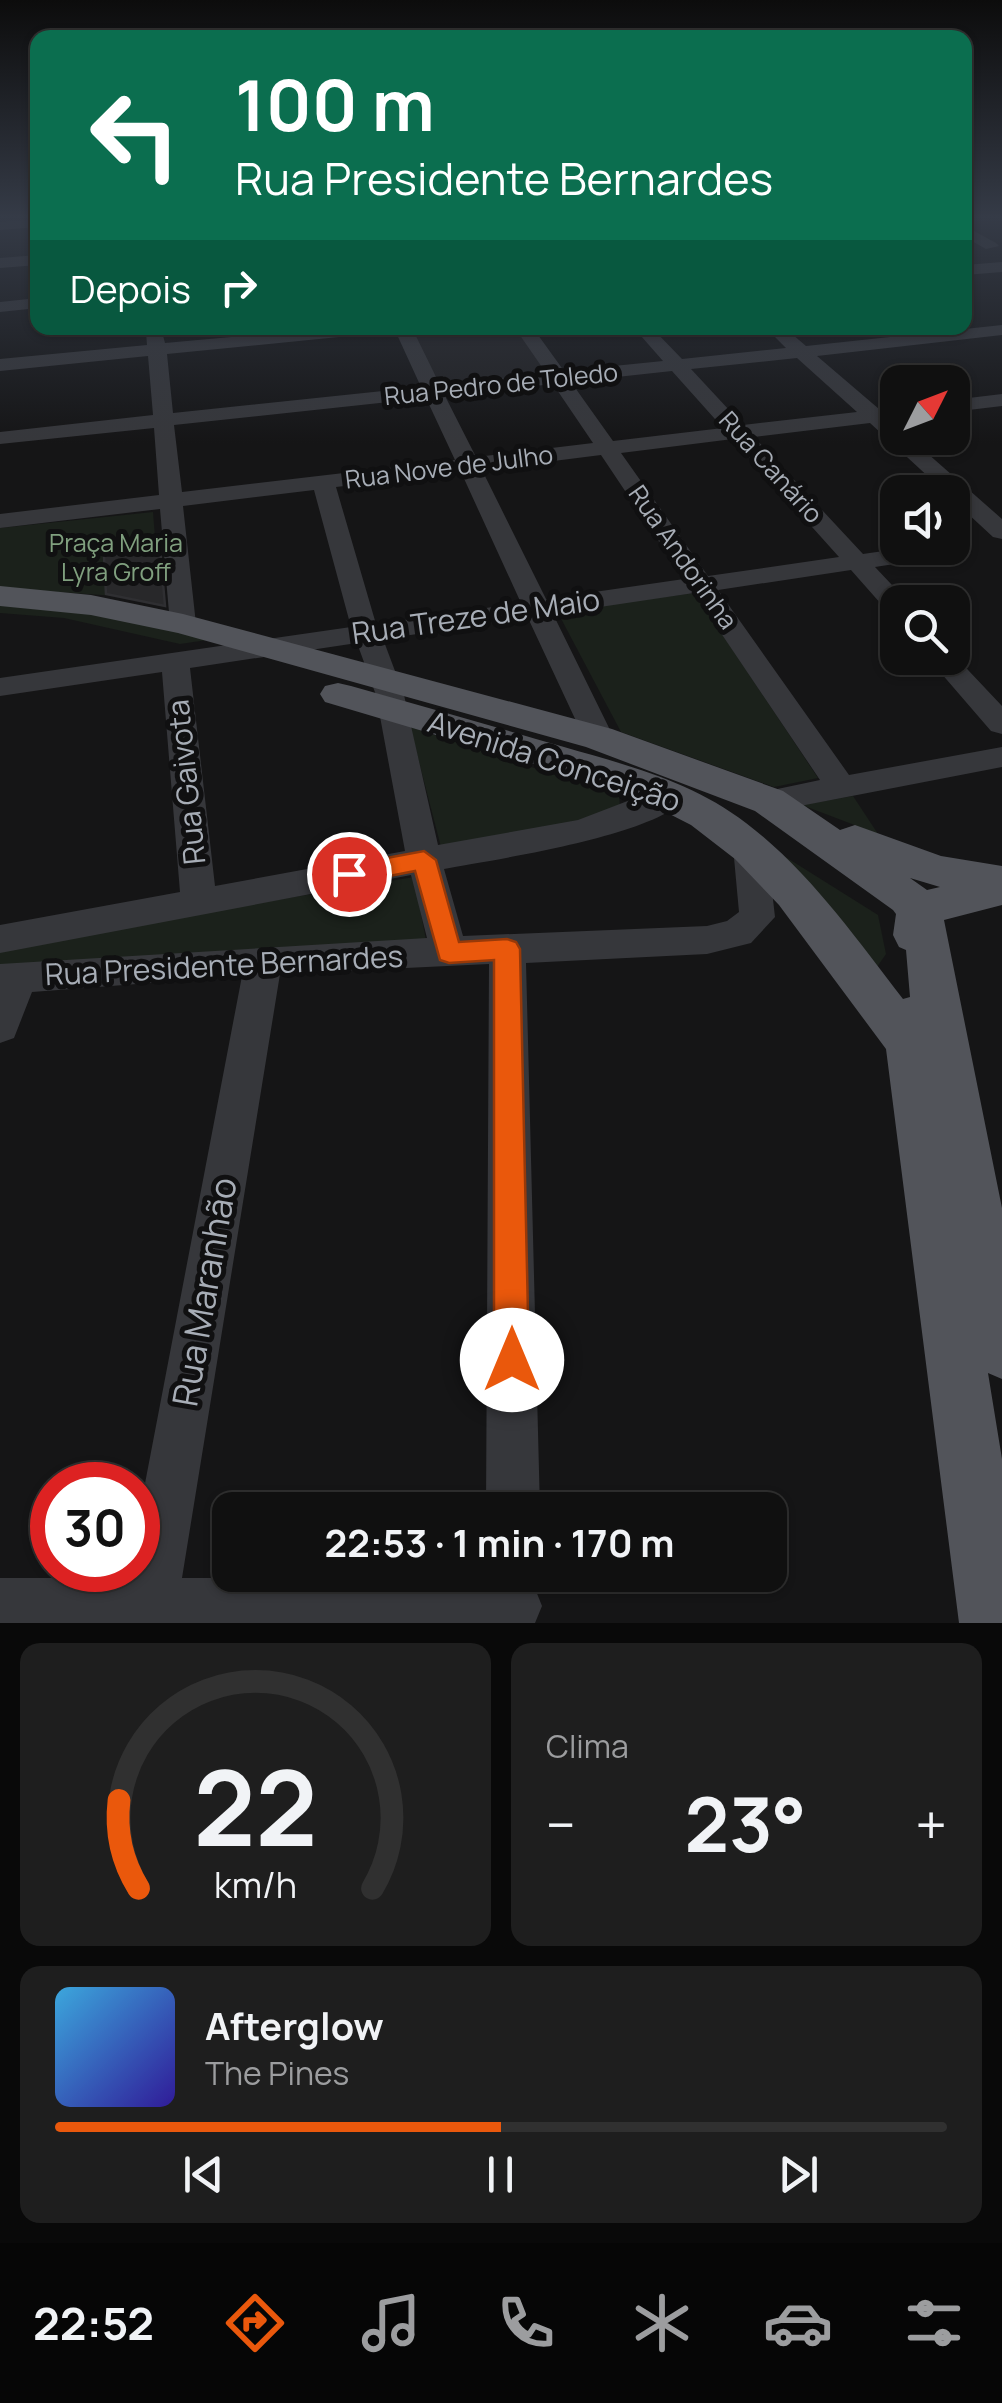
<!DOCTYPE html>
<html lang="pt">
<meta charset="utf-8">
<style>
:root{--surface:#101010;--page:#1e1e1e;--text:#f1f3f6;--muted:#9c9d9f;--line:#303030;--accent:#ea580c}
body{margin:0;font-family:Manrope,sans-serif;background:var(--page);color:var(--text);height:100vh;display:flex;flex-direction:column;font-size:38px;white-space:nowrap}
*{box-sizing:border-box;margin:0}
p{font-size:32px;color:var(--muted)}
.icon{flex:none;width:55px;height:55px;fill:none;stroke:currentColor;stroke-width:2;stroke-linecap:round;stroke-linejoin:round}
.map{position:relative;height:1623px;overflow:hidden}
.details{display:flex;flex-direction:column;gap:20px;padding:20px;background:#090909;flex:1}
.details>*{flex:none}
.banner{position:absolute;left:30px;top:30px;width:942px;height:305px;border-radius:20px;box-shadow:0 2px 8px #0004,0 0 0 2px var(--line);background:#0b6e4f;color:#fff;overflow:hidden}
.needle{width:65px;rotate:48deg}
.buttons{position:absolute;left:880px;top:365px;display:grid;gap:20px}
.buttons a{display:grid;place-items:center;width:90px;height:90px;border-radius:20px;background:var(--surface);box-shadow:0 2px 8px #0004,0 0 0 2px var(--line);font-size:50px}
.speed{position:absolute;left:30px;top:1462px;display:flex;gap:20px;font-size:50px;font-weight:700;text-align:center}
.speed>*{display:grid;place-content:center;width:130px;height:130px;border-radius:50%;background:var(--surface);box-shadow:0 2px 8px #0004,0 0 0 2px var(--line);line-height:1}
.speed .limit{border:15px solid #d22;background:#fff;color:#111}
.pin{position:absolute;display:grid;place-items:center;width:85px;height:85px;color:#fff;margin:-42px;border:5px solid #fff;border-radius:50%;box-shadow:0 2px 10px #0007}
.me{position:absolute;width:110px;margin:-55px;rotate:0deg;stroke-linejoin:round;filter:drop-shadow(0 0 8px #0008)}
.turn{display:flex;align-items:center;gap:35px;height:210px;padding:0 40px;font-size:45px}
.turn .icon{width:130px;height:130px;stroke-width:2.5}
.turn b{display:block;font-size:70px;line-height:85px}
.then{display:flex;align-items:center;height:95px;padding:0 40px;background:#0003;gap:20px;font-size:38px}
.big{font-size:75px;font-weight:700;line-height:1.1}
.details .widget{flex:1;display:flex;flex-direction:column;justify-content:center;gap:15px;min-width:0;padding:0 35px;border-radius:20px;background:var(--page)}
.details .dial{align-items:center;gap:0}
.dial svg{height:260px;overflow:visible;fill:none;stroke:var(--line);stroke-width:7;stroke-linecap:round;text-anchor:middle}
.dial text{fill:var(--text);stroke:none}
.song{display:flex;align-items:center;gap:30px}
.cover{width:120px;height:120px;border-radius:15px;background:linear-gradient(135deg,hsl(200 70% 55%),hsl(250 70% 35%))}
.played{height:10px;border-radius:5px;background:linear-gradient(90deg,var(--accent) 50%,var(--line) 50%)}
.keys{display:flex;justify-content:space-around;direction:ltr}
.heat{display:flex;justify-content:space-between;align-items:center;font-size:55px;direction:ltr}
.details .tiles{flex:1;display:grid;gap:20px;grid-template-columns:1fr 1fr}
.widget:last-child{grid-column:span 2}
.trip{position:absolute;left:212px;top:1492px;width:575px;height:100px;border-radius:20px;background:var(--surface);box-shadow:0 2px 8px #0004,0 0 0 2px var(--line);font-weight:700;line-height:100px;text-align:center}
.dock{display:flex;height:160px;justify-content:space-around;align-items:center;background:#060606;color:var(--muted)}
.dock .icon{width:70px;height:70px}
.dock .on{color:var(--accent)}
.dock b{font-size:45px;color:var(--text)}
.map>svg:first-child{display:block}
.built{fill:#212123}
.green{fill:#1b211b}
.building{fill:#28282a;stroke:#2f2f32;stroke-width:2.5}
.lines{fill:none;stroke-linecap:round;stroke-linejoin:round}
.minor{fill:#36373b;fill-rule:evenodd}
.major{fill:#52545a;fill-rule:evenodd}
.route{fill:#ea580c;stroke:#983908;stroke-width:2.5}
.labels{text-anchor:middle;stroke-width:10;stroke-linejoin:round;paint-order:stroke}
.far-street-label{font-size:25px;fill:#a7adb6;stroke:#101011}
.far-park-label{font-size:25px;fill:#80a07f;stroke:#101011}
.street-label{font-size:30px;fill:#a7adb6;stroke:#101011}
.near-street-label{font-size:35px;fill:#a7adb6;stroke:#101011}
</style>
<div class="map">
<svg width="1002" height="1623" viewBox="0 0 1002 1623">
<rect width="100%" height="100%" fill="#151516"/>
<polygon class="built" points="407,328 518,328 548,376 441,385"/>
<g class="green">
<polygon points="153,512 160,599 0,588 0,528"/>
<polygon points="695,593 818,778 774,787 621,732 557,611"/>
<polygon points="0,601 71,606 214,639 180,644 64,618 0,613"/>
<polygon points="410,727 619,796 621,814 441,847"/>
<polygon points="853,796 878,834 802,805"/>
<polygon points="784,856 878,915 886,954 870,977"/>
<polygon points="414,877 426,940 0,972 0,946"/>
</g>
<polygon class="building" points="160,549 165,606 106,594 104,556"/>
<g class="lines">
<g class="minor">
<polygon points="38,219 38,227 0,230 0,222"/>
<polygon points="965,226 996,243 999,246 986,249 965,237"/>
<polygon points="38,255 38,265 0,268 0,258"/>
<polygon points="1002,262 1002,272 965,275 965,265"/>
<polygon points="38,298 38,308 0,312 0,302"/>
<path d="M 1002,325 L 1002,335 L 817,356 L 879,409 L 898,407 L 898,419 L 891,420 L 898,426 L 898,438 L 910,438 L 1002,519 L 1002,539 L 993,537 L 952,499 L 952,492 L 945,492 L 870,423 L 754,437 L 863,554 L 904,548 L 952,548 L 952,541 L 964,548 L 952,555 L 875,567 L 908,602 L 898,602 L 898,615 L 889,613 L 851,570 L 718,590 L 849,775 L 1002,747 L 1002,767 L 769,812 L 758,809 L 753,801 L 758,793 L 820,780 L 694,593 L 553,614 L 614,738 L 610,745 L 588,745 L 584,738 L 528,618 L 383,639 L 404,695 L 438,845 L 578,820 L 672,784 L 683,787 L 688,795 C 664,835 492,860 444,869 L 463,936 L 707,926 L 727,921 L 739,912 L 733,847 L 738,838 L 750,835 L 762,838 L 767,847 L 775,917 L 751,943 L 707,954 L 526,963 L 540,1510 L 486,1510 L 489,964 L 280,974 L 182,1578 L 514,1578 L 534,1586 L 542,1606 L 535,1623 L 0,1623 L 0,1578 L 126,1578 L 128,1570 L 138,1570 L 138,1520 L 242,976 L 32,992 L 14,1038 L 0,1043 L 0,964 L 427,938 L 411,875 L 0,953 L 0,925 L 180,892 L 162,672 L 0,696 L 0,678 L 351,627 L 314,490 L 183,506 L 196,624 L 183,632 L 170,624 L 160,509 L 0,528 L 0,514 L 159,495 L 154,428 L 0,444 L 0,432 L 153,415 L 148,356 L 0,371 L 0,359 L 147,345 L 146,332 L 151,328 L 161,328 L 165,343 L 328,328 L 388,328 L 379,333 L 167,354 L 173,413 L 421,387 L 394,328 L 412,328 L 440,385 L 546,373 L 515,328 L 533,328 L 564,371 L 663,361 L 634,328 L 652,328 L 682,359 L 786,348 L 766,328 L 785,328 L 806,346 ZM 797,358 L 857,412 L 743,425 L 691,369 ZM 672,371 L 723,428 L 613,441 L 571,382 ZM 553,384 L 593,443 L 476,457 L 445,396 ZM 426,398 L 455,460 L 182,492 L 174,425 ZM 733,439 L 839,557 L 708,576 L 621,453 ZM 601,455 L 684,579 L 546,599 L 482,470 ZM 461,472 L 521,603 L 376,624 L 336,487 ZM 357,643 L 376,695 L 405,851 L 215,886 L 190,668 Z"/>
<polygon points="1002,394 1002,406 952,412 952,400"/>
<polygon points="952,653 1002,706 1002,734 991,731 928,658 952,658"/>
</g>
<path class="major" d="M 0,586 L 91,595 L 183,614 L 612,729 L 783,791 L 840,830 L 855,825 L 941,856 L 1002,866 L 1002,905 L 944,920 L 1002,1208 L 1002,1379 L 988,1373 L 1002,1459 L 1002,1623 L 959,1623 L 886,1049 L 779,905 L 735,859 L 691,825 L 642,800 L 591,781 L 325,702 L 320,694 L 325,686 L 338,683 L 351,686 C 422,706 493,726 564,747 C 627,765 693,782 746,823 C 809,871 855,937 903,999 L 910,997 L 906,950 L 899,947 L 893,935 L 896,914 L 893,910 L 755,811 L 586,747 L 178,633 L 91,615 L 0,606 ZM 910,878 L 940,887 L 927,890 Z"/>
</g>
<linearGradient id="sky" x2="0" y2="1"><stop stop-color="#0c0c0c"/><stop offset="0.49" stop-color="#353b47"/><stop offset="1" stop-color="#353b47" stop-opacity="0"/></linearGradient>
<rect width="1002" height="443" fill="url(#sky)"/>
<polygon class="route" points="424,851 436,860 459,942 507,939 516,942 520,949 529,1360 524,1372 512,1377 499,1372 494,1360 494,960 449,963 440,960 415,871 349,884 337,874 349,865"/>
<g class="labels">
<g class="far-street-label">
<text transform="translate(501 384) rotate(-6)" y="9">Rua Pedro de Toledo</text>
<text transform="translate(449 467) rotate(-7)" y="9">Rua Nove de Julho</text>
<text transform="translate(771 467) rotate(48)" y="9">Rua Canário</text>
<text transform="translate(683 557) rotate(55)" y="9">Rua Andorinha</text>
</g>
<g class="far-park-label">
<text x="116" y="552">Praça Maria<tspan x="116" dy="29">Lyra Groff</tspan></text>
</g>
<g class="street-label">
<text transform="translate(476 617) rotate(-8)" y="10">Rua Treze de Maio</text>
<text transform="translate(554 762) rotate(18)" y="10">Avenida Conceição</text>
<text transform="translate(187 782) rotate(-96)" y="10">Rua Gaivota</text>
<text transform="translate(224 966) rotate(-3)" y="10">Rua Presidente Bernardes</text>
</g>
<g class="near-street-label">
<text transform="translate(205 1292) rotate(-80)" y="12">Rua Maranhão</text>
</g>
</g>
</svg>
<div class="buttons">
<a><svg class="needle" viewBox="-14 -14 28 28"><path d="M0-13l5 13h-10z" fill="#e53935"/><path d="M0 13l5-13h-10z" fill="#9c9d9f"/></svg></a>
<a><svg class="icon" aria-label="sound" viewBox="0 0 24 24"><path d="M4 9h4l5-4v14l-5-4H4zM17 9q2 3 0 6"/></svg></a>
<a><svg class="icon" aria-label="search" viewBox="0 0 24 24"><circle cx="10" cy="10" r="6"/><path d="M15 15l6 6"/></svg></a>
</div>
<div class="speed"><div class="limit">30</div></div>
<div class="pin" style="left:349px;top:874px;background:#d93025"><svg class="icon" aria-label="arrive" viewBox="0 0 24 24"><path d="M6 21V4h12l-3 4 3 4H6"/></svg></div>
<svg class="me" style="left:512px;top:1360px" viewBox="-20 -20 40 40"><circle r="19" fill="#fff"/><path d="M0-13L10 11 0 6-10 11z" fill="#ea580c"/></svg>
<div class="trip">22:53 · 1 min · 170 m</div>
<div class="banner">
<div class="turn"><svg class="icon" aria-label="left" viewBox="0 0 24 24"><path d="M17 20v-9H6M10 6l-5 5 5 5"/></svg><div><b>100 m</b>Rua Presidente Bernardes</div></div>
<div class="then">Depois<svg class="icon" aria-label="right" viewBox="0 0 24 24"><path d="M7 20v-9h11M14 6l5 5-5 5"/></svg></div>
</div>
</div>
<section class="details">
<div class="tiles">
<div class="widget dial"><svg viewBox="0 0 100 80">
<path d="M14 69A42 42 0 1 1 86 69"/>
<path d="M14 69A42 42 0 0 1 8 42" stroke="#ea580c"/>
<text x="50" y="56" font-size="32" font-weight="700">22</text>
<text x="50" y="72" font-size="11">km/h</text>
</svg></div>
<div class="widget"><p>Clima</p>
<div class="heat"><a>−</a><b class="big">23°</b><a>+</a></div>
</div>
<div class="widget">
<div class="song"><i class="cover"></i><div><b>Afterglow</b><p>The Pines</p></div></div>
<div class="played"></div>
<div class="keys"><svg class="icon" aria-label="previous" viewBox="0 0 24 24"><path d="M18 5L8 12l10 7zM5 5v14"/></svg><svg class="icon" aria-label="pause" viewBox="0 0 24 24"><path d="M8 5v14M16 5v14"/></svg><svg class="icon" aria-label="next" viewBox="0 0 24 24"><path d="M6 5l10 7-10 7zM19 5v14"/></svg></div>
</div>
</div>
</section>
<nav class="dock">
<b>22:52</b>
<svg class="icon on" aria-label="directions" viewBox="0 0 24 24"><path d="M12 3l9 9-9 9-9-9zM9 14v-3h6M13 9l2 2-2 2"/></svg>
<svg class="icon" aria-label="music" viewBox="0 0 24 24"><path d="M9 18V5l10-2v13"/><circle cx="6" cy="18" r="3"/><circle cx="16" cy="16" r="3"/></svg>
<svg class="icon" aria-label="phone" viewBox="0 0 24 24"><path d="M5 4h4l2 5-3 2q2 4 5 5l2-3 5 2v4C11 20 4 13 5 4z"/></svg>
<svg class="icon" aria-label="climate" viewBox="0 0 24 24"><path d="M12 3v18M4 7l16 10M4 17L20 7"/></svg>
<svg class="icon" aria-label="car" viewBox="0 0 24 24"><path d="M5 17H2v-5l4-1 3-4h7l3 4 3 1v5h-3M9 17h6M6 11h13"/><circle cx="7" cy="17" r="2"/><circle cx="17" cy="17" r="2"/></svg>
<svg class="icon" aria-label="filters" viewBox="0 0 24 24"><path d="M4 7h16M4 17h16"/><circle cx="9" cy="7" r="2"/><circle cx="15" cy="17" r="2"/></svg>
</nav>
